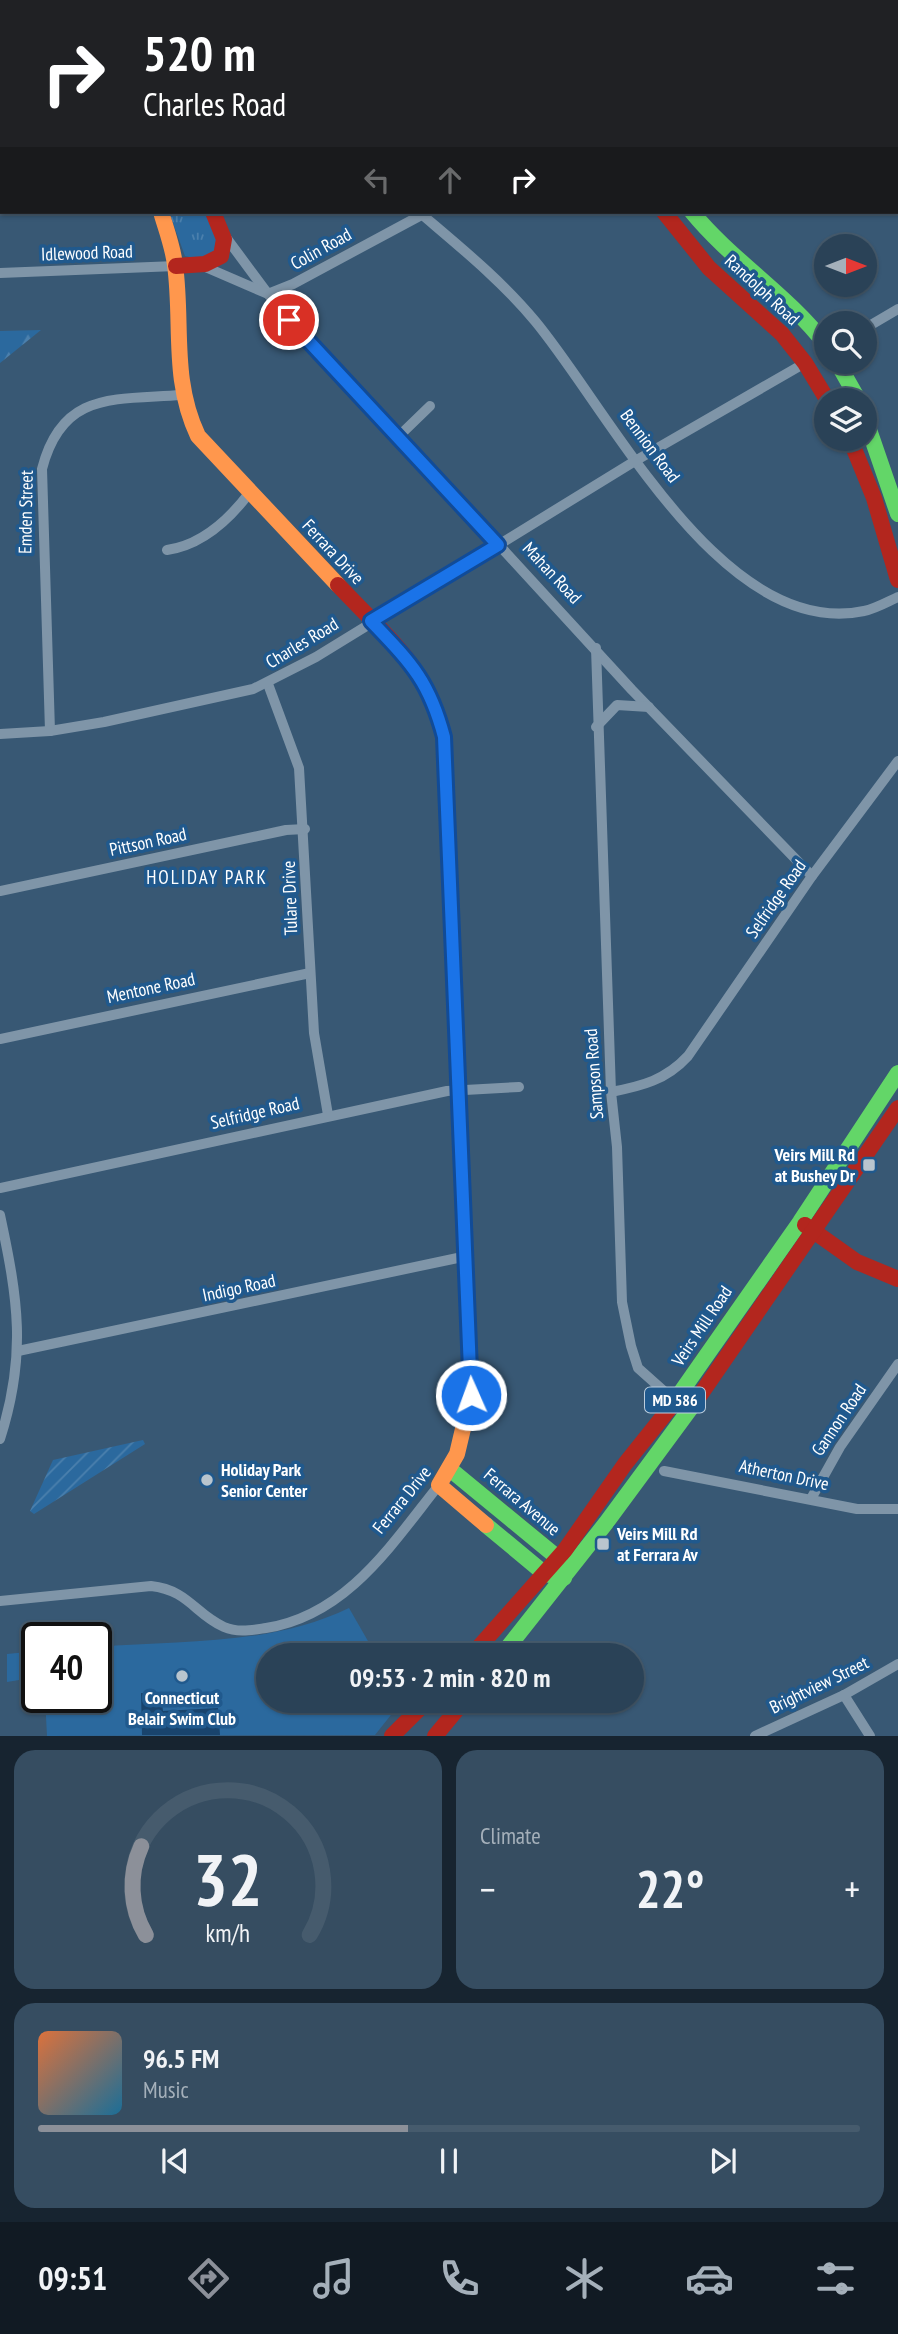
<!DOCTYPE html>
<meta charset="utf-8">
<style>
:root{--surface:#2a4257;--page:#364d61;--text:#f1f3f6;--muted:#a5b0ba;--line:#465b6d;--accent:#8c9099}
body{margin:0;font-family:"PT Sans Narrow",sans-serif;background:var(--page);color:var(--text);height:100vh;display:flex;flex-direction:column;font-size:26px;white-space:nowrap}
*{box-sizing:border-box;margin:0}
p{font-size:23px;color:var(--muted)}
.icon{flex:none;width:38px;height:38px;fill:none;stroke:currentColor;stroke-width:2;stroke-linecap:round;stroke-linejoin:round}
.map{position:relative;height:1736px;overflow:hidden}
.side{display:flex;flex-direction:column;gap:14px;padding:14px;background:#172430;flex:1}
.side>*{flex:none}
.banner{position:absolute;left:0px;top:0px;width:900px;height:214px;box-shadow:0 2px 5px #0004,0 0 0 2px var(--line);background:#202124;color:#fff;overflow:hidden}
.needle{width:46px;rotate:90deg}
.buttons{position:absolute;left:814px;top:234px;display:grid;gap:14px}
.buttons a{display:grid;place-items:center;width:63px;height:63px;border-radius:50%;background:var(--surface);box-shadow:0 2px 5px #0004,0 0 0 2px var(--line);font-size:35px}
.speed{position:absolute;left:21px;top:1622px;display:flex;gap:14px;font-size:35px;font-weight:700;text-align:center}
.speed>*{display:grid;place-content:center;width:91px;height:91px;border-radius:50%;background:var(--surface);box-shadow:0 2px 5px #0004,0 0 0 2px var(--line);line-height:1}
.speed .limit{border:4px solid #111;border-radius:10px;background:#fff;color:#111}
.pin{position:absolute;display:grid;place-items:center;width:60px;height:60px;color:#fff;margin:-30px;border:4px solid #fff;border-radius:50%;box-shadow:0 2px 7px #0007}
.me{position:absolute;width:77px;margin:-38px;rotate:358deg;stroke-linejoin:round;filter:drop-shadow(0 0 5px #0008)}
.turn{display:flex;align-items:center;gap:24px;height:147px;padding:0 28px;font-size:32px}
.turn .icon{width:91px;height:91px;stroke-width:2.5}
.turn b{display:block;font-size:49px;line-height:60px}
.lanes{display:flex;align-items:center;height:66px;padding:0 28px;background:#0003;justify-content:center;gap:35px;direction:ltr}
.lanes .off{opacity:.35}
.big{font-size:52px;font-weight:700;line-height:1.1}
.side .card{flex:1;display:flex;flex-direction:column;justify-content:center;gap:10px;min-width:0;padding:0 24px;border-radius:21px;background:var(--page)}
.side .dial{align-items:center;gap:0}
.dial svg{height:182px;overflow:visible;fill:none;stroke:var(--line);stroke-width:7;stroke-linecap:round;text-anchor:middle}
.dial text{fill:var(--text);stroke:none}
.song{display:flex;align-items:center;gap:21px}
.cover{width:84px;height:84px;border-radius:10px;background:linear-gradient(135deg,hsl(20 70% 55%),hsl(200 70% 35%))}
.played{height:7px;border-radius:4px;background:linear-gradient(90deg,var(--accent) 45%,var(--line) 45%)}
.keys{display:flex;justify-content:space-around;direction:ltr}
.heat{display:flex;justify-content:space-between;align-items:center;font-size:38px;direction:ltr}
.side .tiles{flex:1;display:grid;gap:14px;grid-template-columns:1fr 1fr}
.card:last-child{grid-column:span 2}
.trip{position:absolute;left:256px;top:1643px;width:388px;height:70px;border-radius:35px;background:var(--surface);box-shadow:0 2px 5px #0004,0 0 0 2px var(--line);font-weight:700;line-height:70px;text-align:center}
.tabs{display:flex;height:112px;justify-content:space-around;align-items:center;background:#111a23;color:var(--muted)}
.tabs .icon{width:49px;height:49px}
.tabs .current{color:var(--accent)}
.tabs b{font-size:32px;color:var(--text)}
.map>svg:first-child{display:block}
.grass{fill:url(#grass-tufts)}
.forest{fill:url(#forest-firs)}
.garden{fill:url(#garden-furrows)}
.pitch{fill:#2b699e}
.water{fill:#19446d}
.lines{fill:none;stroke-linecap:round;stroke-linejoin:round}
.street{stroke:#7f95a8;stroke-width:10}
.fast{stroke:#63d668;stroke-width:16}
.slow{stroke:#ff974d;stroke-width:16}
.jam{stroke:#b3261e;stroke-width:16}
.route-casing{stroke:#114b97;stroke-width:18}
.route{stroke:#1a73e8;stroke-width:12}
.poi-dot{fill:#b9c5ce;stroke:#20598d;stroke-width:2.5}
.labels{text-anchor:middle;stroke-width:7;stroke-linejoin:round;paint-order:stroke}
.shield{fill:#20598d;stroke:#bccddd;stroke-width:2}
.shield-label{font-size:16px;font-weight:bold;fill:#fff}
.street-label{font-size:18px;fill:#fff;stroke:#20598d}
.poi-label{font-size:18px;font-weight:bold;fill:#fff;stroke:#20598d;text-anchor:start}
.neighbourhood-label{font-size:19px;letter-spacing:2px;fill:#fff;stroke:#20598d}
</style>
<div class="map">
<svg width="898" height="1736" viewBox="0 0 898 1736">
<defs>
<pattern id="grass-tufts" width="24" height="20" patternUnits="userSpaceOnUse" patternTransform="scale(1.75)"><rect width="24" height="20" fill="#2b699e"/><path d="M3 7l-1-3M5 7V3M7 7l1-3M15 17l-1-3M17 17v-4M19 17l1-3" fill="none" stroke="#4b80ad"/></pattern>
<pattern id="forest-firs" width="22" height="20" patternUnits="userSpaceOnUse" patternTransform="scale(1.75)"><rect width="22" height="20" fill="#2b699e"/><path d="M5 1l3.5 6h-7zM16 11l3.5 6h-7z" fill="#4b80ad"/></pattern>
<pattern id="garden-furrows" width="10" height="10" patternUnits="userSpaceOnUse" patternTransform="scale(1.75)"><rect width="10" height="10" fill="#2b699e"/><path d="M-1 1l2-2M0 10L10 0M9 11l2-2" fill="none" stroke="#4b80ad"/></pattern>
</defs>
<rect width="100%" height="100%" fill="#385874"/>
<path class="grass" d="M 169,212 L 206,212 C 215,231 224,243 208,261 L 185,256 Z"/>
<polygon class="forest" points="41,330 0,363 0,331"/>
<polygon class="garden" points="143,1440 145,1444 34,1514 30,1511 53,1460"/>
<g class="pitch">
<path d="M 349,1608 L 376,1655 L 268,1656 L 268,1701 L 402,1701 L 375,1735 L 47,1736 L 45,1698 L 96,1698 L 96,1647 C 182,1640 270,1646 349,1608 Z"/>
<polygon points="37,1651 37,1677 7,1682 7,1654"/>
</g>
<polygon class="water" points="141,1693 161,1695 163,1711 218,1708 220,1735 142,1735"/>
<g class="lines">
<g class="street">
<polyline points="338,0 338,2"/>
<polyline points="779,0 780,2"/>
<polyline points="0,156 2,156"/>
<path d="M 419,212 C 460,247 501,280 535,321 C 610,411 723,641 864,611 C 875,609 887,602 898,597"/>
<polyline points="225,236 268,294 293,284 427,212"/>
<polyline points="203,266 268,294 299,333 399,436 632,690 812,876"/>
<polyline points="0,273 176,266"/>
<polyline points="864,329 898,309"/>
<polyline points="399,436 430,406"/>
<path d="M 167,550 C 202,545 229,520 250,492"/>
<polyline points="596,648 611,1092 617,1147 622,1302 631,1346 638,1368 675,1401"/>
<polyline points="268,684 299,768 314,1033 328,1115"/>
<polyline points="596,727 617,705 649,707"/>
<path d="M 50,731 L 42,469 C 62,391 114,400 181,395"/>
<polyline points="0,734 50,731 104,722 253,689 316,657 635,461 805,363"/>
<polyline points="0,891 286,830 305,829"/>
<polyline points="0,1039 310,973"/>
<path d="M 611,1092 C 642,1086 666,1080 688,1056 L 812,876 L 898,761"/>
<polyline points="0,1188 447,1091 519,1087"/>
<path d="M 0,1215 C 18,1299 27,1355 0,1439"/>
<polyline points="18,1351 467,1256"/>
<polyline points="664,1471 857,1509 898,1509"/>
<polyline points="812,1497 840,1447 898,1364"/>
<path d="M 0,1601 L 151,1586 C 188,1590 195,1614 224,1627 C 238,1633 252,1630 266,1628 C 347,1615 391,1545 439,1485"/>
<polyline points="844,1695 870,1736"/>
<polyline points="755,1736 844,1695 898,1664"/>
</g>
<g class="fast">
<polyline points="185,0 186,2"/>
<polyline points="620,0 620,2"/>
<path d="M 692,212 C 732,261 788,295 826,345"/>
<polyline points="837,362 859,401"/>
<polyline points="864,415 898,514"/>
<polyline points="669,1409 800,1222 898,1073"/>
<polyline points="451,1470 558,1558 564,1578 545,1574 486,1525"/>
<polyline points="501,1656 606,1523 696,1401"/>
</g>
<g class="slow">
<polyline points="135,0 135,2"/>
<polyline points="110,2 115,0"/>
<polyline points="601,2 602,0"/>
<polyline points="0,32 2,32"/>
<path d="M 161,212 C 166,229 173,247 175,265 C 183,324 171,379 198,436 L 338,585"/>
<polyline points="459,1108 471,1395 457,1454 439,1485 486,1525"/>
</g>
<g class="jam">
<polyline points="664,212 709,268 782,334 805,363 828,401"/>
<polyline points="176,266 205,264 221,256 224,239 213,212"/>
<polyline points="850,439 874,498 898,580"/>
<path d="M 338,585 C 386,636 427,666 444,737 L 459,1108"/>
<polyline points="805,1225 857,1262 898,1279"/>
<polyline points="696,1401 898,1108"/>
<polyline points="471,1656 565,1550 625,1464 669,1409"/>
<polyline points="392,1736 427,1701"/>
<polyline points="435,1736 464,1701"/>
</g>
</g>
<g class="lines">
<g class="route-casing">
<path id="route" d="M 289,320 L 498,545 L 371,621 C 410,662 429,680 444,737 L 471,1395"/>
</g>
<use href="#route" class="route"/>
</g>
<g class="poi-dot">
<rect x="862" y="1158" width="14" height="14" rx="3.5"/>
<circle cx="207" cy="1480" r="7"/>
<rect x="596" y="1537" width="14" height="14" rx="3.5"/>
<circle cx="182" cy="1676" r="7"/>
</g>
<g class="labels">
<rect class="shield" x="645" y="1387.5" width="60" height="25" rx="5"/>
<g class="shield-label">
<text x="675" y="1406">MD 586</text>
</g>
<g class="street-label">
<text transform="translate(321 249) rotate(-29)" y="6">Colin Road</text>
<text transform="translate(87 253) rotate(-2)" y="6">Idlewood Road</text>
<text transform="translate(762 290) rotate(43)" y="6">Randolph Road</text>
<text transform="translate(650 446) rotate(53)" y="6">Bennion Road</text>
<text transform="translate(26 512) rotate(-89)" y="6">Emden Street</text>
<text transform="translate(333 552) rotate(47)" y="6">Ferrara Drive</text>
<text transform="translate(552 573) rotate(47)" y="6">Mahan Road</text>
<text transform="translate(302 643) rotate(-31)" y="6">Charles Road</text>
<text transform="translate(148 842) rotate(-12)" y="6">Pittson Road</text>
<text transform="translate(290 898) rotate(-92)" y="6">Tulare Drive</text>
<text transform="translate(776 899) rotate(-55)" y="6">Selfridge Road</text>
<text transform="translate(151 988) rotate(-12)" y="6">Mentone Road</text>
<text transform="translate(594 1074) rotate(-94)" y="6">Sampson Road</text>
<text transform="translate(255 1113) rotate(-13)" y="6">Selfridge Road</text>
<text transform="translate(239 1288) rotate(-12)" y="6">Indigo Road</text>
<text transform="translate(702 1326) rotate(-56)" y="6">Veirs Mill Road</text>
<text transform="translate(839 1420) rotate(-56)" y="6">Gannon Road</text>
<text transform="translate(784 1475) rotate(12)" y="6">Atherton Drive</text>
<text transform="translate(402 1500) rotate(-51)" y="6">Ferrara Drive</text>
<text transform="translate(522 1502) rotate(40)" y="6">Ferrara Avenue</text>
<text transform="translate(819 1685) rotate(-26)" y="6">Brightview Street</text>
</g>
<g class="poi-label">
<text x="855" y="1161" text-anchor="end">Veirs Mill Rd<tspan x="855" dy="21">at Bushey Dr</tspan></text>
<text x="221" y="1476">Holiday Park<tspan x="221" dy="21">Senior Center</tspan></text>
<text x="617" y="1540">Veirs Mill Rd<tspan x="617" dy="21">at Ferrara Av</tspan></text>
<text x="182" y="1704" text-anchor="middle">Connecticut<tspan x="182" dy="21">Belair Swim Club</tspan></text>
</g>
<g class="neighbourhood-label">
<text x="207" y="884">HOLIDAY PARK</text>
</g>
</g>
</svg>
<div class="buttons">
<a><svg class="needle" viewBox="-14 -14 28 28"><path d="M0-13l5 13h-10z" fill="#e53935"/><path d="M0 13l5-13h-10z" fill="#a5b0ba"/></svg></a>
<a><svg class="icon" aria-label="search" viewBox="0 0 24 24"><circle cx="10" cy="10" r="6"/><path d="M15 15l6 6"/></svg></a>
<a><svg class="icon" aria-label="layers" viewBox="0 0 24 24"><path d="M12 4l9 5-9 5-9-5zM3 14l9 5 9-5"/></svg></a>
</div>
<div class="speed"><div class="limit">40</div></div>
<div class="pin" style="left:289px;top:320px;background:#d93025"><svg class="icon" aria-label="arrive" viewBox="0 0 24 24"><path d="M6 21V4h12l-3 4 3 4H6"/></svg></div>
<svg class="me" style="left:471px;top:1395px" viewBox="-20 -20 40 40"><circle r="17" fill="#1a73e8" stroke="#fff" stroke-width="3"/><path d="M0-11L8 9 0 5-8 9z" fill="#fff"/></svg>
<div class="trip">09:53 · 2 min · 820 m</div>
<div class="banner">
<div class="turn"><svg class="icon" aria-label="right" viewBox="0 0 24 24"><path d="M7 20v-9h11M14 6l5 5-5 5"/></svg><div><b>520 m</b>Charles Road</div></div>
<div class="lanes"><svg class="icon off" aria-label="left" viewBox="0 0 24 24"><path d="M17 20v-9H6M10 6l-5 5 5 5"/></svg><svg class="icon off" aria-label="ahead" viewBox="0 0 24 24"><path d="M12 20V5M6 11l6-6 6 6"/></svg><svg class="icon" aria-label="right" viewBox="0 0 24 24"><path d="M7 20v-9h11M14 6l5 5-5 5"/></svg></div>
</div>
</div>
<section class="side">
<div class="tiles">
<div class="card dial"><svg viewBox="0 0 100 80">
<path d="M14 69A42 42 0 1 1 86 69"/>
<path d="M14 69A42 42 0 0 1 12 30" stroke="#8c9099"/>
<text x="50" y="56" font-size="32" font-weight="700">32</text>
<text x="50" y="72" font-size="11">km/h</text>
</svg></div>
<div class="card"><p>Climate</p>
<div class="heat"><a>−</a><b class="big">22°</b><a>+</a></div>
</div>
<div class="card">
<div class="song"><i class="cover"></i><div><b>96.5 FM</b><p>Music</p></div></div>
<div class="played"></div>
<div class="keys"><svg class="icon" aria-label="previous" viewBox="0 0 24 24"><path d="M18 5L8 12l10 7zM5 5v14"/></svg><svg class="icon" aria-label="pause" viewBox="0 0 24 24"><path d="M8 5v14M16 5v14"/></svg><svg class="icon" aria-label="next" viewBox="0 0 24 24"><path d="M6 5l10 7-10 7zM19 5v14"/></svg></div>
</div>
</div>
</section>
<nav class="tabs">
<b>09:51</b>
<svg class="icon current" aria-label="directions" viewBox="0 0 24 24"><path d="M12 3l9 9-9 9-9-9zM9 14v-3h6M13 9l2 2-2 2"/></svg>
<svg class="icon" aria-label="music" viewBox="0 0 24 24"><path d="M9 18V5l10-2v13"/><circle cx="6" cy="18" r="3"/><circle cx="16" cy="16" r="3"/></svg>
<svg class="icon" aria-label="phone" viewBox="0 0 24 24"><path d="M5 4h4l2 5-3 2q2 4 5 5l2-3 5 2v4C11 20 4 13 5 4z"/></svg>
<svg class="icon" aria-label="climate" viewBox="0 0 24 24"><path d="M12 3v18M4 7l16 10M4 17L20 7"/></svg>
<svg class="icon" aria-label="car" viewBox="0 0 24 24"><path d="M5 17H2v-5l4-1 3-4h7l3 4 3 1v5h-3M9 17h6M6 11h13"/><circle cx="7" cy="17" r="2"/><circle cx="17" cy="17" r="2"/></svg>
<svg class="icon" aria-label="filters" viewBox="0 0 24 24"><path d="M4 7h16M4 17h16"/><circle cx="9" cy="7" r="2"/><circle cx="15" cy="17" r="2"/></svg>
</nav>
